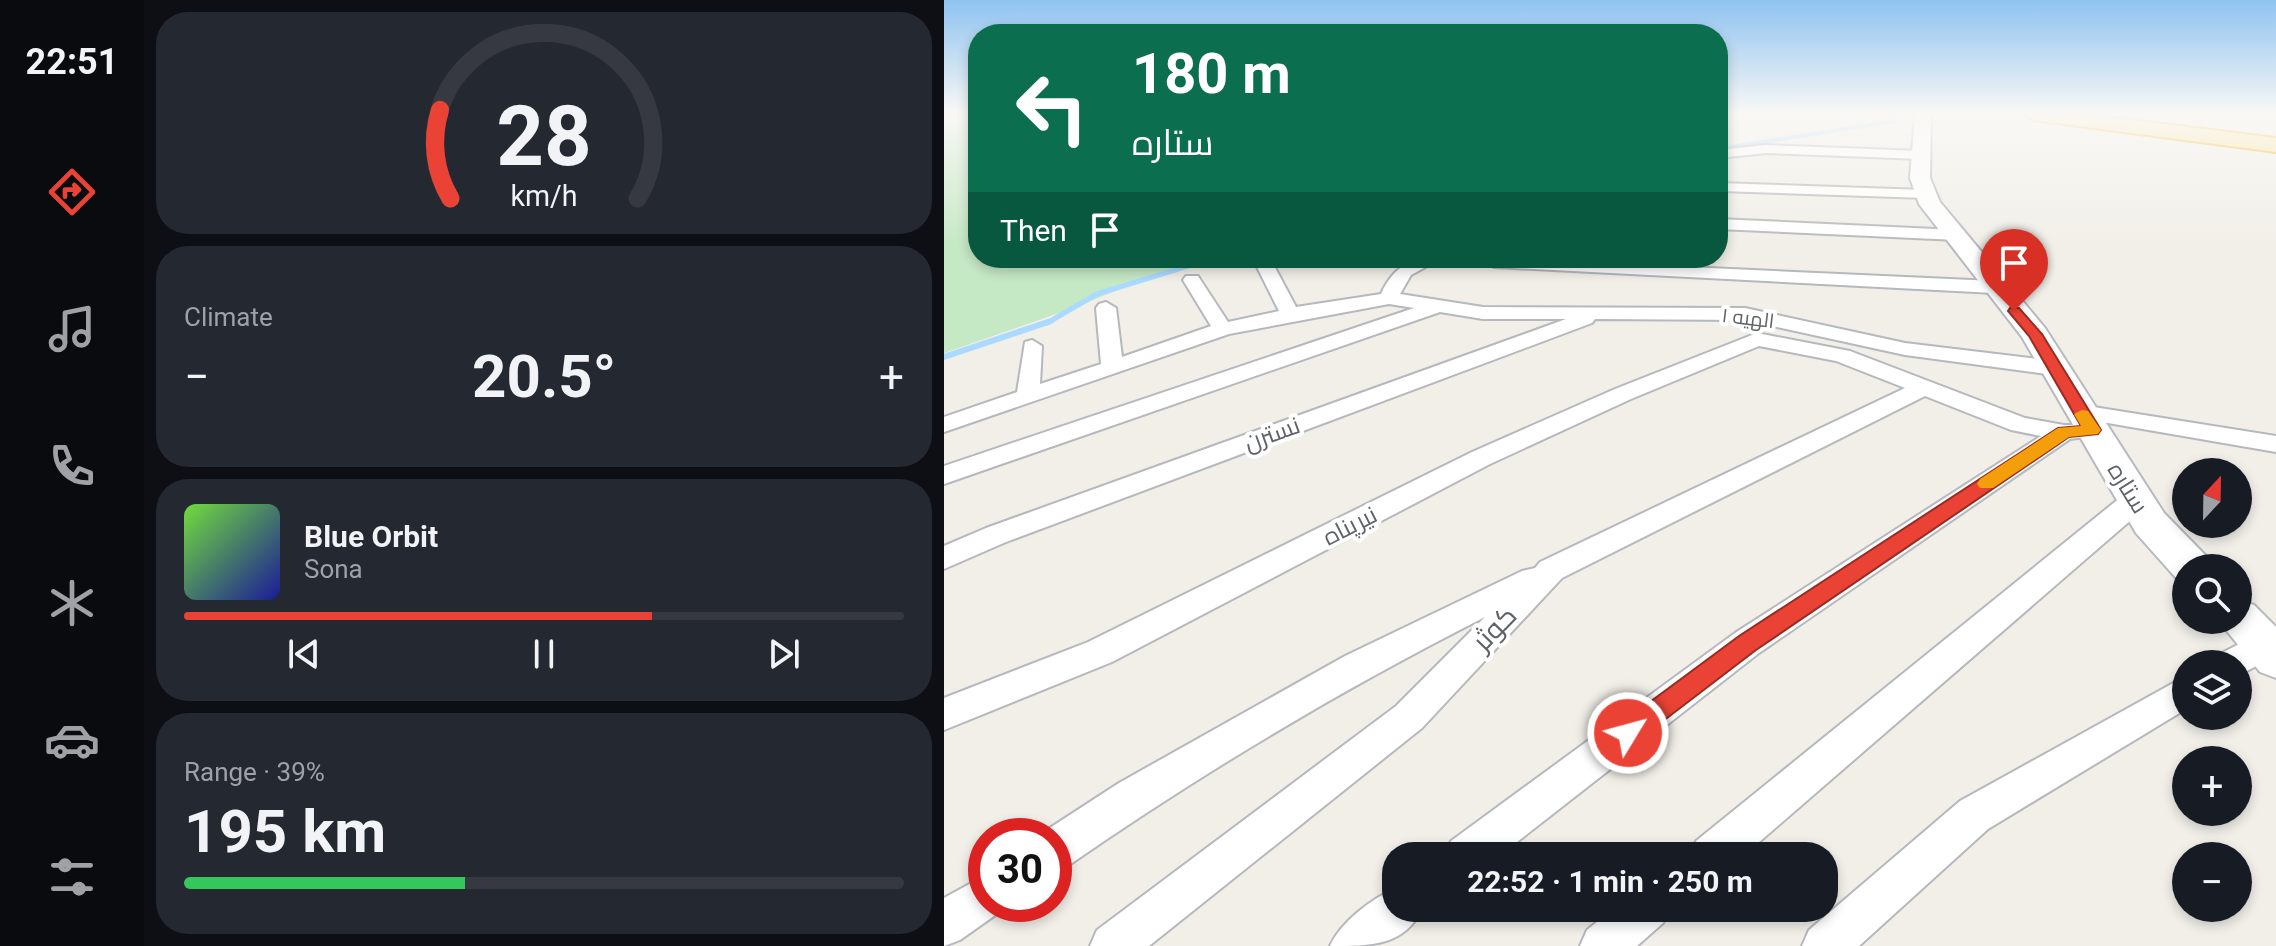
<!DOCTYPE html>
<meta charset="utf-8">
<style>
:root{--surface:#171b24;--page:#242831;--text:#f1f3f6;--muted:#9ea1a6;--line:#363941;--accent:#ea4335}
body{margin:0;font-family:Roboto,Cairo,sans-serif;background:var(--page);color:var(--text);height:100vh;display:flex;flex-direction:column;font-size:30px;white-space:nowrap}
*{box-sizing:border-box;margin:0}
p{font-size:26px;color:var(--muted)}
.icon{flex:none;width:44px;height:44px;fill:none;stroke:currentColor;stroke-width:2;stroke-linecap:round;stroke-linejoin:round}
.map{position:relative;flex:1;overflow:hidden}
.side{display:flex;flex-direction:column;gap:12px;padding:12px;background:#0d0f14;width:800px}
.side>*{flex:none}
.top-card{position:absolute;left:24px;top:24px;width:760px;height:244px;border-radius:32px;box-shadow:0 4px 12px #0003;background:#0b6e4f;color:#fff;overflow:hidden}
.needle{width:52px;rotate:22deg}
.controls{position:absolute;left:1228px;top:458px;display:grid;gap:16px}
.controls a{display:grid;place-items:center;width:80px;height:80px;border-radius:50%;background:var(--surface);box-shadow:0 4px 12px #0003;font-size:40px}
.speed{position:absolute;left:24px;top:818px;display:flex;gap:16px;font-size:40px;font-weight:700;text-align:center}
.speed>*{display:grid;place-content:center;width:104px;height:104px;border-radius:50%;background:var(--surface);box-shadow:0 4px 12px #0003;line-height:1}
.speed .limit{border:12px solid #d22;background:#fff;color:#111}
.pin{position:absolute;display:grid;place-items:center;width:68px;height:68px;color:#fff;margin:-82px -34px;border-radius:50% 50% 50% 0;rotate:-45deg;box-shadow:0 0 8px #0007}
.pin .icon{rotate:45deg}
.me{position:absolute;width:88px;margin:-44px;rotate:53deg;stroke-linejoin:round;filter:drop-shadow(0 0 6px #0008)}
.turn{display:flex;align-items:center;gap:28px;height:168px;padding:0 32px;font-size:36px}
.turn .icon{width:104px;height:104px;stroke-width:2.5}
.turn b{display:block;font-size:56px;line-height:68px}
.then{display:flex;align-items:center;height:76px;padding:0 32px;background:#0003;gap:16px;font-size:30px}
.big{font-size:60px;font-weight:700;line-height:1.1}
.side .card{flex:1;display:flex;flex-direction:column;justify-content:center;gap:12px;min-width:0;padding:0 28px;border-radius:32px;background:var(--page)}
.side .dial{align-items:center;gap:0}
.dial svg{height:208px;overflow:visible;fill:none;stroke:var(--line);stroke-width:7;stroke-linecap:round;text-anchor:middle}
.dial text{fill:var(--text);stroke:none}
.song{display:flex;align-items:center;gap:24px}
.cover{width:96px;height:96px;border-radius:12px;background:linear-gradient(135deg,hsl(100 70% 55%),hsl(240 70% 35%))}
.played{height:8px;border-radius:4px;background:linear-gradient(90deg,var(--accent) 65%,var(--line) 65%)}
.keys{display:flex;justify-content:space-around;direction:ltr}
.heat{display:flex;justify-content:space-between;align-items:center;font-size:44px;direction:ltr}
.charge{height:12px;border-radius:6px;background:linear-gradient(90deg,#34c759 39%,var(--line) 0)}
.trip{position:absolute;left:438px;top:842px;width:456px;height:80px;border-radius:32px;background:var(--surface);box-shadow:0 4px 12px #0003;font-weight:700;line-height:80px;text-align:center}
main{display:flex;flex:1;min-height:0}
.tab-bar{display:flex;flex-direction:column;width:144px;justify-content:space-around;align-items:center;background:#090b0e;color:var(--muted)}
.tab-bar .icon{width:56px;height:56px}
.tab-bar .on{color:var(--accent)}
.tab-bar b{font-size:36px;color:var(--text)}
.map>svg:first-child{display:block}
.green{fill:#c5e8c5}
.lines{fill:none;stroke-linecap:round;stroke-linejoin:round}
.stream-far2{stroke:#aadaff;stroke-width:4}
.stream-far1{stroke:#aadaff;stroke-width:5}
.stream{stroke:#aadaff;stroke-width:6}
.street-casing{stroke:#b5b8bc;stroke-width:4}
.secondary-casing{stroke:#b6babf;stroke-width:4}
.highway-casing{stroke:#f9ab00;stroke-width:4}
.street{fill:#fff;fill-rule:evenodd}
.secondary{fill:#fff;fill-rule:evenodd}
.highway{fill:#fde293;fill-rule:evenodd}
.route{fill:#ea4335;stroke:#982c22;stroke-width:2}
.slow{fill:#f59e0b}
.labels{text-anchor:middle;stroke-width:8;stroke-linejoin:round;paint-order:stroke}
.far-street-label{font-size:20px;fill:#5f6368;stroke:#fff}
.street-label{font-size:24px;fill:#5f6368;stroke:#fff}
.near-street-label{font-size:28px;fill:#5f6368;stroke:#fff}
</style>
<main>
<nav class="tab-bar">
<b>22:51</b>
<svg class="icon on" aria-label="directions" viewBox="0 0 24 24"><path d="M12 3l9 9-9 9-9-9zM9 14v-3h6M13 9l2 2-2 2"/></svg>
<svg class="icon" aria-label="music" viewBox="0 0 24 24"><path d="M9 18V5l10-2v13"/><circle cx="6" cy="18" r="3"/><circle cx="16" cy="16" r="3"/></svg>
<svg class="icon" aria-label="phone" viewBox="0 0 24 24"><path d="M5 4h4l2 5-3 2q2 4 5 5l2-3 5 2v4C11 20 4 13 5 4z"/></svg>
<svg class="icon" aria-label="climate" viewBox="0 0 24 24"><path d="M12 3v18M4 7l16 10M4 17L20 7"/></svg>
<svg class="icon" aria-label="car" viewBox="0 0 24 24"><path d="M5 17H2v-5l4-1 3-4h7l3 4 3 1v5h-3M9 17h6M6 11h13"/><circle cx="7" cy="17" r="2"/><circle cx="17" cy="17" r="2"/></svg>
<svg class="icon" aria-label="filters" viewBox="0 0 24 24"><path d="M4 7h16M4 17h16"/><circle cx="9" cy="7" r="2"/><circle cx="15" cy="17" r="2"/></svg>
</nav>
<section class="side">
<div class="card dial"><svg viewBox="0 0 100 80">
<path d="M14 69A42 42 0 1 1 86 69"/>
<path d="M14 69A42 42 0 0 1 10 35" stroke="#ea4335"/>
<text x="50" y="56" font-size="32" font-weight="700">28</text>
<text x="50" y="72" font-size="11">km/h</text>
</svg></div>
<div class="card"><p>Climate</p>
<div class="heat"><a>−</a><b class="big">20.5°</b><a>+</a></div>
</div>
<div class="card">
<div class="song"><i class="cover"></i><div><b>Blue Orbit</b><p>Sona</p></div></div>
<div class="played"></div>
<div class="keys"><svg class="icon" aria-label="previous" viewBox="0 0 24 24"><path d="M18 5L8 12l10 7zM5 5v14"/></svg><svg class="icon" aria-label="pause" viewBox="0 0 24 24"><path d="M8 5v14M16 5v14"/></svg><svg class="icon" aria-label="next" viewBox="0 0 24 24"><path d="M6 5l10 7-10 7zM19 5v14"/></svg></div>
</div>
<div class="card"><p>Range · 39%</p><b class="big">195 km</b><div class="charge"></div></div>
</section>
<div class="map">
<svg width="1332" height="946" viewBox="0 0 1332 946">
<rect width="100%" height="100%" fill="#f1efe8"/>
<polygon class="green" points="0,114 34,114 34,258 252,258 132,307 0,353"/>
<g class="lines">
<polyline class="stream-far2" points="774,149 951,121 951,114"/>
<polyline class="stream-far1" points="103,323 153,294 270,258"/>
<polyline class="stream" points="0,357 107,321"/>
<g class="street-casing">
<g id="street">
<polygon points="823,145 977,151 984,155 977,159 823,153 774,158 774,150"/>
<polygon points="774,183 982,190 989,194 982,198 776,191"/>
<polygon points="774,219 1013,230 1021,235 1013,240 774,229"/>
<path d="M 312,258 L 326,258 L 352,307 L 437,294 C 450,265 468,258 498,258 L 467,275 L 456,294 L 539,307 L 801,308 L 961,343 L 1110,361 L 1121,368 L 1110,375 L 961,355 L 801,320 L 651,319 L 648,323 L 62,542 L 0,569 L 0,546 L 42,528 L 622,319 L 539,319 L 496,312 L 0,484 L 0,466 L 470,308 L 445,304 L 285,334 L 0,432 L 0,417 L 73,392 L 81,342 L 88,340 L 98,346 L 96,384 L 157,364 L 152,308 L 155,304 L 162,302 L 172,308 L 178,357 L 267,326 L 239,280 L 242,276 L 254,276 L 284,322 L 335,311 L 310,261 Z"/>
<polygon points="545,258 1050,281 1059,287 1050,293 550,267 541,262"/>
<path d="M 813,333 L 906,351 L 1081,418 L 1120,425 L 1157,425 L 1160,430 L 1157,435 L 1126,439 L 815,653 L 555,856 L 501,856 L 507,841 L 791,633 L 1097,436 L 1067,430 L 981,396 L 618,578 L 478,728 L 205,946 L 146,946 L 153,930 L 452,706 L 541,617 C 397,690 258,773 125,865 L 110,871 L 110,836 L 95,835 L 175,783 L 401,656 L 578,571 L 591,568 L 596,562 L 961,388 L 892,361 L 815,346 L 687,399 L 546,464 L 168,662 L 0,730 L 0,698 L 144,642 L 528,452 L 671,389 Z"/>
<polygon points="1137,405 1332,436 1332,452 1129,417 1125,412 1129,407"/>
<polygon points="1192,491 1202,493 1206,500 1202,507 799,856 746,856 752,841 1182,493"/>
<polygon points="1320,631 1332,635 1332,655 1294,676 1294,664 1271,664 1276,654"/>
<polygon points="1242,676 1242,709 1044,829 915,946 858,946 865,930 1016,801"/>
<polygon points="42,875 42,904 60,904 57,911 16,940 0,946 0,898"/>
<path d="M 452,888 L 452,908 L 479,908 C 460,946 428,946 386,946 C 397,922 427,899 452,888 Z"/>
<polygon points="670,908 726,908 719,923 693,946 636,946 643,930"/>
</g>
</g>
<g class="secondary-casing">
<g id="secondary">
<polygon points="971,114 987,114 986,178 996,202 1101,328 1220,513 1263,557 1269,568 1242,568 1242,582 1233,579 1192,533 1078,337 975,204 966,178"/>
<polygon points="1294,599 1310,605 1332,627 1332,678 1316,672 1274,620 1294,620"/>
</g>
</g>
<g class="highway-casing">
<polygon id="highway" points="1080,114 1140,114 1332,138 1332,152 1089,120"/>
</g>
<use href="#street" class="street"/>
<use href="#secondary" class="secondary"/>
<use href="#highway" class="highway"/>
</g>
<linearGradient id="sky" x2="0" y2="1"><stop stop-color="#8fc3f1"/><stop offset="0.46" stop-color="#f9f8f5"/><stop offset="1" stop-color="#f9f8f5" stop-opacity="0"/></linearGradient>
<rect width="1332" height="247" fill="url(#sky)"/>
<polygon class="route" points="1066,308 1075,308 1098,334 1157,430 1154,434 1125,437 812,650 693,741 684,745 675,741 672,733 675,725 795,636 1114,428 1137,426 1085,336 1064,311"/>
<polygon class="slow" points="1138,410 1144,411 1157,430 1154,434 1125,437 1049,488 1036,488 1033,484 1036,479 1114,428 1137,426 1130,414"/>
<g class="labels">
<g class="far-street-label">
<text transform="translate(804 318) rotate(7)" y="7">الهیه ۱</text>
</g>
<g class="street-label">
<text transform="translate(328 434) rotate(-20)" y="8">نسترن</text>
<text transform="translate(1184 488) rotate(58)" y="8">ستاره</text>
<text transform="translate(406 526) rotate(-27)" y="8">نیرپناه</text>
</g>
<g class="near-street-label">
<text transform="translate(550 628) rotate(-46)" y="10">کوثر</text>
</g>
</g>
</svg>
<div class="controls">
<a><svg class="needle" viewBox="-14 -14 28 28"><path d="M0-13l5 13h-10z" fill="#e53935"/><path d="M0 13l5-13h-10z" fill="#9ea1a6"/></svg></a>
<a><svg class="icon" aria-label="search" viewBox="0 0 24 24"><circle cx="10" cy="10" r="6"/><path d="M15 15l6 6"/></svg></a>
<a><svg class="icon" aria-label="layers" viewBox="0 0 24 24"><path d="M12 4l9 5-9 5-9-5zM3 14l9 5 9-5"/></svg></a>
<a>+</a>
<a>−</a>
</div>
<div class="speed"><div class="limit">30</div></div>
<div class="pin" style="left:1070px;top:311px;background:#d93025"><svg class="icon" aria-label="arrive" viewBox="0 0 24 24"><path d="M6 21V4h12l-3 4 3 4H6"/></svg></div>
<svg class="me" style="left:684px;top:733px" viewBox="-20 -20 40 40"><circle r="17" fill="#ea4335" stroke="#fff" stroke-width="3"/><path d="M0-11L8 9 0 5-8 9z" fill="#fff"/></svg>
<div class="trip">22:52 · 1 min · 250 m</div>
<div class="top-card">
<div class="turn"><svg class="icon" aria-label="left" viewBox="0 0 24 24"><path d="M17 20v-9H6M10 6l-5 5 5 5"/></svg><div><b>180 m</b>ستاره</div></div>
<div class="then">Then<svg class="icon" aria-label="arrive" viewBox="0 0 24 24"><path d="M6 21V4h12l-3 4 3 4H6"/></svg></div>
</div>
</div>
</main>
